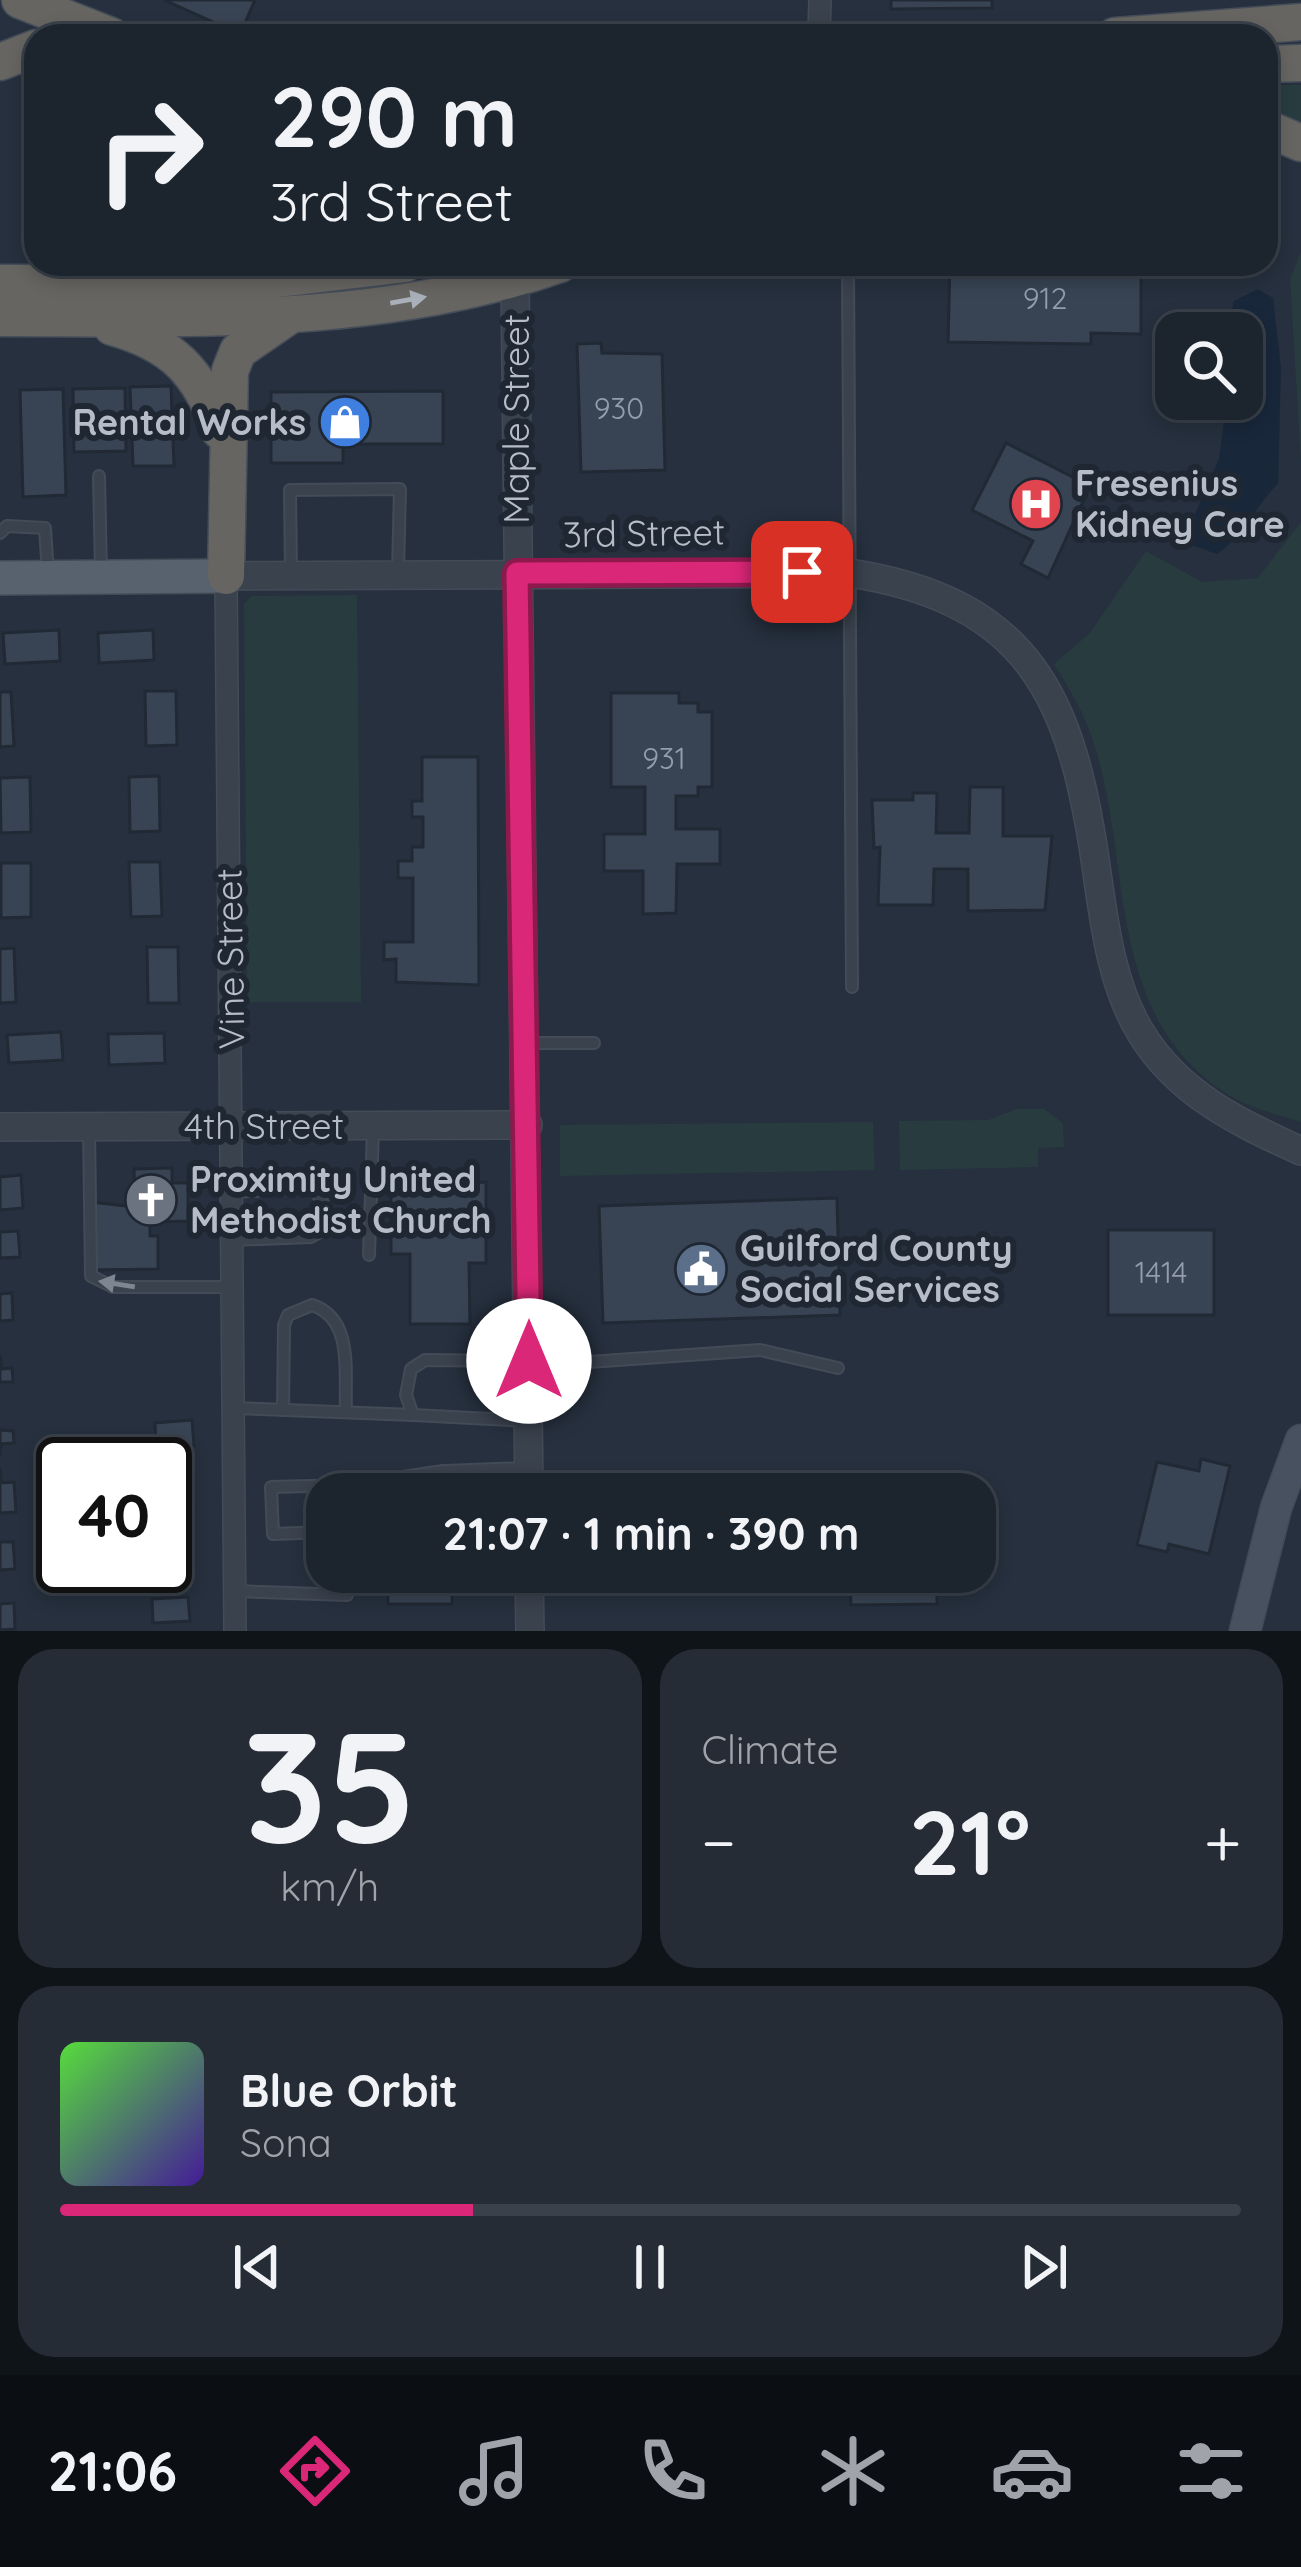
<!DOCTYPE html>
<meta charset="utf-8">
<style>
:root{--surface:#1c242e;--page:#252c36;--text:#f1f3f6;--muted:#a0a4aa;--line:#3a414a;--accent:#db2777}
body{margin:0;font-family:Quicksand,sans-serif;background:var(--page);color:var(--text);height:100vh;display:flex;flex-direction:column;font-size:45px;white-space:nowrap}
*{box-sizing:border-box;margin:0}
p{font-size:39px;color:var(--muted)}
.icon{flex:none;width:66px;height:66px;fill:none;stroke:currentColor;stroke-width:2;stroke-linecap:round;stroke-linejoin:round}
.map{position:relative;height:1631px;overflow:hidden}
.side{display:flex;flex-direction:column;gap:18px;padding:18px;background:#0f1419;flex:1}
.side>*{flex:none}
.top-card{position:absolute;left:24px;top:24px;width:1254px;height:252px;border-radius:36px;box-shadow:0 6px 18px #0003,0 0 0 3px var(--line);background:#1c242e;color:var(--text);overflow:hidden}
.controls{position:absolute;left:1155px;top:312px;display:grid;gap:24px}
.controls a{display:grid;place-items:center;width:108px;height:108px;border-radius:24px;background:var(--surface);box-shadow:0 6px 18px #0003,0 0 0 3px var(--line);font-size:60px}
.speed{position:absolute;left:36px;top:1437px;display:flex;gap:24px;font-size:60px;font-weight:700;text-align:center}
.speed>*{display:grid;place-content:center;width:156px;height:156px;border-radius:50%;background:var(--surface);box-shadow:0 6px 18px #0003,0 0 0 3px var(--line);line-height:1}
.speed .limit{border:6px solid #111;border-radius:18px;background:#fff;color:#111}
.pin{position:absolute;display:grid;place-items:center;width:102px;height:102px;color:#fff;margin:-51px;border-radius:24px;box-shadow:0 6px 18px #0006}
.me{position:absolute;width:132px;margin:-66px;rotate:0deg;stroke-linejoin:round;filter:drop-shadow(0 0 9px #0008)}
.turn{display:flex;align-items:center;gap:42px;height:252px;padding:0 48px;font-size:54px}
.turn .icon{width:156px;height:156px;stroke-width:2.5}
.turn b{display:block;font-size:84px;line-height:102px}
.big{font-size:90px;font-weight:700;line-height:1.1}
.side .tile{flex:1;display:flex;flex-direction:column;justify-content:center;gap:18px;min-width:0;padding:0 42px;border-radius:36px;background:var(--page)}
.side .dial{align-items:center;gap:0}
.dial b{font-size:156px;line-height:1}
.song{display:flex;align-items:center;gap:36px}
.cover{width:144px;height:144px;border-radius:18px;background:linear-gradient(135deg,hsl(110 70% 55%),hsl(260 70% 35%))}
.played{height:12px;border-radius:6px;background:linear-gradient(90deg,var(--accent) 35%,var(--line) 35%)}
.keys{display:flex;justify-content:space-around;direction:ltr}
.heat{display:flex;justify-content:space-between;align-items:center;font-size:66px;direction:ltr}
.side .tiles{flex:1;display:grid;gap:18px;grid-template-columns:1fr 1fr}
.tile:last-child{grid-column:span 2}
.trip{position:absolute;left:306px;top:1473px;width:690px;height:120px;border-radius:36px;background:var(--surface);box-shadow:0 6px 18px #0003,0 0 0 3px var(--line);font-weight:700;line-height:120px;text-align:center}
.menu{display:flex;height:192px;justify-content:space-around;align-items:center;background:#0b0e12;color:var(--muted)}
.menu .icon{width:84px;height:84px}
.menu .active{color:var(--accent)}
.menu b{font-size:54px;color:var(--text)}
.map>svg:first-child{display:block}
.green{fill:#283c3f}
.water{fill:#19273b}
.building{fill:#384454;stroke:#212935;stroke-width:3}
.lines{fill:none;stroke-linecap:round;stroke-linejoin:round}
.service-casing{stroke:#434b57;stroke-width:14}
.minor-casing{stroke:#434b57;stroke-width:24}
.tertiary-casing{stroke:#434b57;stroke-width:30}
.secondary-casing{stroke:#434b57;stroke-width:33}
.primary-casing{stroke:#434b57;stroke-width:36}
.trunk-casing{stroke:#454d59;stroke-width:39}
.service{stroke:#3a424e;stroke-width:10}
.minor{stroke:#3a424e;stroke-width:21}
.tertiary{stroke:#3a424e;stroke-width:27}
.secondary{stroke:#485160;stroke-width:30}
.primary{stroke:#58616e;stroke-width:33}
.trunk{stroke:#666562;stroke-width:36}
.oneway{fill:#aab0ba}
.oneway2{fill:#7e8692}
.route-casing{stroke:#8e194d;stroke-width:30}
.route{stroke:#db2777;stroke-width:21}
.labels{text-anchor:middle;stroke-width:12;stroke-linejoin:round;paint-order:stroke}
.number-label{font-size:30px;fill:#949daa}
.street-label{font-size:36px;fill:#b6bdc9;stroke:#1f2733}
.poi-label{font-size:36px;font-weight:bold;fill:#b6bdc9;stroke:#1f2733;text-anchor:start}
</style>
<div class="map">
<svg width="1301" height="1631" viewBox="0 0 1301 1631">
<rect width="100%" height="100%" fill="#26303e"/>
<g class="green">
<polygon points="1266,85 1301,85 1301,132 1266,118"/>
<polygon points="1301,252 1301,462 1290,279"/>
<path d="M 1301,522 L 1301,1122 C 1274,1113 1248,1108 1224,1092 C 1105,1013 1132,865 1095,747 C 1086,716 1071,691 1054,664 L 1090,633 L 1146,551 L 1202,582 L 1258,578 Z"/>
<polygon points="357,595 361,1002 247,1002 244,604 251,596"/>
<polygon points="1016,1109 1044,1109 1063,1123 1064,1147 1038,1148 1038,1167 900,1170 899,1121 988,1120"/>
<polygon points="873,1122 875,1170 560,1176 560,1125"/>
</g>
<path class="water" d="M 1258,289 L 1273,298 L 1281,368 L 1278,483 C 1258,504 1238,541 1217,554 L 1183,542 L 1219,459 L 1227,399 L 1242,399 L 1242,333 L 1227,333 L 1234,301 Z"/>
<g class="building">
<polygon points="164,0 255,0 240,34"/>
<polygon points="891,0 992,0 992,8 891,9"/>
<polygon points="752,24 773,24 772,36 752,36"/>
<polygon points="950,264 1141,264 1141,334 1091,333 1091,344 948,342"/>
<polygon points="601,343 602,353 662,354 665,470 581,472 577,344"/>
<polygon points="171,386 174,466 133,466 130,387"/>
<polygon points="125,388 126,451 74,452 73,389"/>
<polygon points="63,389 66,495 23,497 20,390"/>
<polygon points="443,391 443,444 343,444 343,463 271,463 271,392"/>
<polygon points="1006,443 1090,486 1048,578 1021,564 1033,541 972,510"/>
<polygon points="59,630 60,661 5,664 3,633"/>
<polygon points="153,630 154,660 99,663 98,633"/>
<polygon points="145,691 176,691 177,745 146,746"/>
<polygon points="0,692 11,692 14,746 0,747"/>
<polygon points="611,693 679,693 679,703 698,703 698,712 712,712 712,787 698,787 698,796 676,796 676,829 720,829 720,864 677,864 676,913 643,914 643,871 604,871 604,834 645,834 645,787 611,787"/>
<polygon points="422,757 478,757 479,985 396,982 396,959 384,960 384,942 413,942 413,878 398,878 398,861 412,861 412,847 423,847 423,817 412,817 412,801 422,801"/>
<polygon points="159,776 160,831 130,832 129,777"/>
<polygon points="30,777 31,832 1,833 0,778"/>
<polygon points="970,787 1003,787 1003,836 1052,836 1045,910 968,911 968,869 934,869 933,905 878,905 880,847 874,848 872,800 913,800 913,793 937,793 936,833 969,833"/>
<polygon points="129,862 160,862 162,916 131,917"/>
<polygon points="1,863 31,863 31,917 1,918"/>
<polygon points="147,947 178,947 179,1003 148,1003"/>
<polygon points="14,948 16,1002 0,1003 0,949"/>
<polygon points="61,1032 63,1060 9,1063 7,1035"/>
<polygon points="164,1033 165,1063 109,1065 108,1034"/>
<polygon points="172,1168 172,1183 188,1183 188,1221 150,1222 150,1236 158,1236 158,1269 92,1270 91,1202 135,1207 134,1169"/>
<polygon points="21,1175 23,1208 0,1210 0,1177"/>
<polygon points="421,1181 421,1186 486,1182 486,1263 469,1263 470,1324 410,1324 410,1254 391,1254 391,1182"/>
<polygon points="837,1198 840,1315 603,1323 599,1206"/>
<rect x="1108" y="1230" width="106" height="85"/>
<polygon points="18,1231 20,1257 0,1258 0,1232"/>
<polygon points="12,1293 13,1320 0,1321 0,1294"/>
<polygon points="0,1355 2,1369 12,1368 13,1382 0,1382"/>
<polygon points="192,1420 194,1446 156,1449 155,1423"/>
<polygon points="0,1430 13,1431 14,1443 1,1444 0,1456"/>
<polygon points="1201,1459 1230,1466 1209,1554 1169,1544 1167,1552 1137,1545 1157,1462 1199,1471"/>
<polygon points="0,1468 2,1483 14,1482 16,1512 0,1513"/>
<polygon points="192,1481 194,1508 165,1510 165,1483"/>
<polygon points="186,1540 188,1573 162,1574 165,1541"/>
<polygon points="0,1542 13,1542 15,1569 0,1570"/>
<polygon points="111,1566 130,1566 131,1573 112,1574"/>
<polygon points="388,1572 481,1572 481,1591 452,1591 452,1604 388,1604"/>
<polygon points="850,1572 937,1572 937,1604 851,1605"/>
<polygon points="188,1597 190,1621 153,1623 152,1599"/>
<polygon points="14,1603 15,1629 0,1630 0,1604"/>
</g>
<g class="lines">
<g class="service-casing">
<g id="service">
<polyline points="848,264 852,987"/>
<polyline points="99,476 101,573"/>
<polyline points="0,533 7,526 45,528 48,574"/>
<polyline points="291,574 290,490 400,489 398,571"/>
<polyline points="525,1043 594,1043"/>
<polyline points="89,1127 91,1276 113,1287 233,1287"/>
<path d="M 233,1240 L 311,1237 L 320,1232 C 330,1217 325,1196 309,1188 L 233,1192"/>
<polyline points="369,1255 373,1129"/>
<polyline points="234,1408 413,1415"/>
<path d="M 283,1410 L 284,1325 L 288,1315 L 312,1305 C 355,1319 344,1375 346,1412"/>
<polyline points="528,1421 413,1415 406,1395 411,1369 425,1360 589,1362 760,1350 838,1368"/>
<polyline points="349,1494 349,1485 443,1471 527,1468"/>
<polyline points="327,1532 273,1534 271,1487 349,1485"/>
<polyline points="235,1591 347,1595 348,1572"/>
</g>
</g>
<g class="minor-casing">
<g id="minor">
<polyline points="819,36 820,0"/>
<polyline points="226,576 235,1631"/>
</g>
</g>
<g class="tertiary-casing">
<g id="tertiary">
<polyline points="515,280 529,1494"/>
<path d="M 226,576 L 850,573 C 1030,601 1072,698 1096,866 C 1104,921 1111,985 1141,1033 C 1178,1094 1239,1123 1301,1151"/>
<polyline points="0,1127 528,1125"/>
<polyline points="529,1572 530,1631"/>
</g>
</g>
<g class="secondary-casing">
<polyline id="secondary" points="1245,1631 1276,1508 1301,1440"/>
</g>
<g class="primary-casing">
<polyline id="primary" points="0,578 226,576"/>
</g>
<g class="trunk-casing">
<g id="trunk">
<polyline points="20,0 111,36"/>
<polyline points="1115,36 1301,22"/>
<polyline points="0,62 36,48"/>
<polyline points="1266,64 1301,63"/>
<polyline points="1266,128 1301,143"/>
<polyline points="0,283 245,283 405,264"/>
<path d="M 0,318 C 186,318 382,327 560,264"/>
<path d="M 112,327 C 173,344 200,372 220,431"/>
<polyline points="226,576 230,371 238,351 289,316"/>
</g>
</g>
<use href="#service" class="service"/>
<use href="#minor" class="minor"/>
<use href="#tertiary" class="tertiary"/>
<use href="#secondary" class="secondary"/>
<use href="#primary" class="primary"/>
<use href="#trunk" class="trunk"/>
</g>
<defs><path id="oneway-solid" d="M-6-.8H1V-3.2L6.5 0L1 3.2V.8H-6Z" transform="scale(3)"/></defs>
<use class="oneway" href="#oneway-solid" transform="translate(408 300) rotate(-10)"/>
<use class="oneway2" href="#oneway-solid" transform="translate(117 1284) rotate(-171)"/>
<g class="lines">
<g class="route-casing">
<polyline id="route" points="529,1361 517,573 802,572"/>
</g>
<use href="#route" class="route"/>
</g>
<defs>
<g id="shop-disc" transform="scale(2.7)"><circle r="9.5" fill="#3f7fe0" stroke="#1f2733"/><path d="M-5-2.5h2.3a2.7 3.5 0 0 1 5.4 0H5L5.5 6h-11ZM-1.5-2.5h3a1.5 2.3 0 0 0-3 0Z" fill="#fff"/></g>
<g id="hospital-disc" transform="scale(2.7)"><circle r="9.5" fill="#e0444e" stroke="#1f2733"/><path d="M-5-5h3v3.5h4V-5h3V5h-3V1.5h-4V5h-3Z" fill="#fff"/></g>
<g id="church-disc" transform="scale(2.7)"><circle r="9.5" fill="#6b7280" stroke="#1f2733"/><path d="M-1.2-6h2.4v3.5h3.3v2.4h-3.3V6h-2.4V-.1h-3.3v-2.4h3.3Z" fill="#fff"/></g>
<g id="civic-disc" transform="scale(2.7)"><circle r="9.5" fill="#5c6f8a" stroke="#1f2733"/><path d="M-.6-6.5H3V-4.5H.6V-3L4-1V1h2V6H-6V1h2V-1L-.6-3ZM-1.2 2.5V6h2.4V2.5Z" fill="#fff"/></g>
</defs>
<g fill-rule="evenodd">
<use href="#shop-disc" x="345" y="422"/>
<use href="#hospital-disc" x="1036" y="504"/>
<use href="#church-disc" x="151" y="1200"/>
<use href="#civic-disc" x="701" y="1269"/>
</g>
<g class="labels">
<g class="number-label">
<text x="1045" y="309">912</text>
<text x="619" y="419">930</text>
<text x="664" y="769">931</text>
<text x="1161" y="1283">1414</text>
</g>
<g class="street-label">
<text transform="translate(516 419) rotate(-90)" y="13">Maple Street</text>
<text transform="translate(644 533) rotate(-1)" y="13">3rd Street</text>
<text transform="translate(230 959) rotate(-91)" y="13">Vine Street</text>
<text x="264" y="1139">4th Street</text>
</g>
<g class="poi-label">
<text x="306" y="435" text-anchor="end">Rental Works</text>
<text x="1075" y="496">Fresenius<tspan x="1075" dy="41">Kidney Care</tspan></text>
<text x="190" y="1192">Proximity United<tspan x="190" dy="41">Methodist Church</tspan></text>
<text x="740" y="1261">Guilford County<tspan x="740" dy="41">Social Services</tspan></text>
</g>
</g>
</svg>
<div class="controls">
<a><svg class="icon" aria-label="search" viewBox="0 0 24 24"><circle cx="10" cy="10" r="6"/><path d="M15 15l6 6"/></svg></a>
</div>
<div class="speed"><div class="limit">40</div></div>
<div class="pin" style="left:802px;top:572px;background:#d93025"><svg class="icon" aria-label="arrive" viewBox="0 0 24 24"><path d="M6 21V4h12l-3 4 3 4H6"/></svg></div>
<svg class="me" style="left:529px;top:1361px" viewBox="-20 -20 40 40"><circle r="19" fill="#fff"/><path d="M0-13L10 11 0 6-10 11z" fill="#db2777"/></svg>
<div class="trip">21:07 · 1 min · 390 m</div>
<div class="top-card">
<div class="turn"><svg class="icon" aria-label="right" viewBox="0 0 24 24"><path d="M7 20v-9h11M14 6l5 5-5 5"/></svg><div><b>290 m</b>3rd Street</div></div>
</div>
</div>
<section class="side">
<div class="tiles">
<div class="tile dial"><b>35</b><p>km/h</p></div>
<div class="tile"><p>Climate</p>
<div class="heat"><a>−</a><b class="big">21°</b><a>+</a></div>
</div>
<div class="tile">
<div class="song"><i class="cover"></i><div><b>Blue Orbit</b><p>Sona</p></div></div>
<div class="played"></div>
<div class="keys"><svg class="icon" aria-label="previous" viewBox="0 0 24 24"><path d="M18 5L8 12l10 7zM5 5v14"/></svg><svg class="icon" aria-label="pause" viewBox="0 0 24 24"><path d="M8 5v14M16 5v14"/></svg><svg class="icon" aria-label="next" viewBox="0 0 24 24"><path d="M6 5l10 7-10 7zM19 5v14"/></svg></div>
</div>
</div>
</section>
<nav class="menu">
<b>21:06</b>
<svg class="icon active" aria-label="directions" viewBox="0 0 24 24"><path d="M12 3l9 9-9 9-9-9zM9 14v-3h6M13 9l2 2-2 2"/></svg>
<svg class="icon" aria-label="music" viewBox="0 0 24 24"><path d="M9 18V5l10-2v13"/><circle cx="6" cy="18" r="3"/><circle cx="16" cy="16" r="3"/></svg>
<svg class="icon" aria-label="phone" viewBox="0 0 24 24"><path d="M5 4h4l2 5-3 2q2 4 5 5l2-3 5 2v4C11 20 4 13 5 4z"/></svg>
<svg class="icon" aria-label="climate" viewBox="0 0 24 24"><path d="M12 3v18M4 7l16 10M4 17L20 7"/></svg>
<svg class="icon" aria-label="car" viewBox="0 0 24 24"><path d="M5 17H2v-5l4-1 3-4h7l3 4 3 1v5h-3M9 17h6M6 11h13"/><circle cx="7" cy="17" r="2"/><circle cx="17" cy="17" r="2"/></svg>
<svg class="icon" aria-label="filters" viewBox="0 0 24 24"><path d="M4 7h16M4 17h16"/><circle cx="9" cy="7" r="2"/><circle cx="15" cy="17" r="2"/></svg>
</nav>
